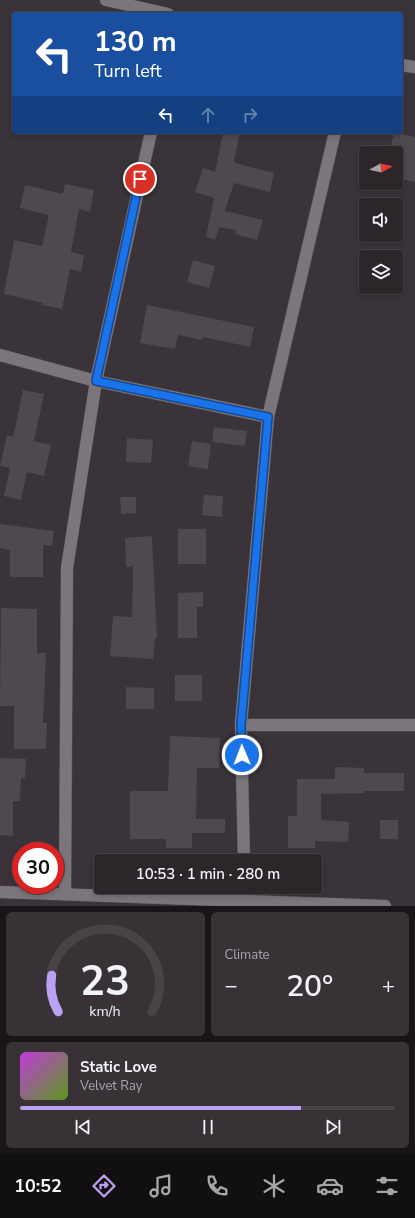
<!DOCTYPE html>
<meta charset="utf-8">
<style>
:root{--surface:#2c262b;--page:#383237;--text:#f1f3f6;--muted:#a6a5a9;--line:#484347;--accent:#bca0f2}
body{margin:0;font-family:"Nunito Sans",sans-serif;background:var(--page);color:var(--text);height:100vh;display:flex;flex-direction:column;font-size:15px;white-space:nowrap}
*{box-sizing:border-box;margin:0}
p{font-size:13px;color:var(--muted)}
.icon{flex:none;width:22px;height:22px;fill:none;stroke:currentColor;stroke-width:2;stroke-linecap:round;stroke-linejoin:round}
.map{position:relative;height:906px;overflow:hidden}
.drawer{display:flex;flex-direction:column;gap:6px;padding:6px;background:#181518;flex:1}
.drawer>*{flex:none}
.guide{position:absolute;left:12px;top:12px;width:391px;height:122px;border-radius:4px;box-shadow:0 2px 6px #0003,0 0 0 1px var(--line);background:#1a4fa0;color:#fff;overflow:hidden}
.needle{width:26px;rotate:82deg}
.tools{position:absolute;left:359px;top:146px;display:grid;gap:8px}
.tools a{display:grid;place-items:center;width:44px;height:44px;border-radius:4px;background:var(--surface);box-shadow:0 2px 6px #0003,0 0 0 1px var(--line);font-size:20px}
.speed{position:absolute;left:12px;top:842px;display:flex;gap:8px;font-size:20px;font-weight:700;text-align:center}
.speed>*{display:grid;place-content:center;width:52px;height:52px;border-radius:50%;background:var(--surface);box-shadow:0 2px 6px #0003,0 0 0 1px var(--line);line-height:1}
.speed .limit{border:6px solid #d22;background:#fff;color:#111}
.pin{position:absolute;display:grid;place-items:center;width:34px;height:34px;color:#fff;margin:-17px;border:2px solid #fff;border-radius:50%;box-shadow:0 1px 4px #0007}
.me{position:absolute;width:44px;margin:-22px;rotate:359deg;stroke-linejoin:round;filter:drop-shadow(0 0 3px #0008)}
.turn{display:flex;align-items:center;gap:14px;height:84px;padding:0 16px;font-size:18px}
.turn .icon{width:52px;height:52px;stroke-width:2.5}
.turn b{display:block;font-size:28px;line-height:34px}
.lanes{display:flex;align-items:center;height:38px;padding:0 16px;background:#0003;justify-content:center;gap:20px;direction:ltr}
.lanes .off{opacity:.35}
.big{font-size:30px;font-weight:600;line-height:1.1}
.drawer .card{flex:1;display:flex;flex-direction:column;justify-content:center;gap:6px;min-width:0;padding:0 14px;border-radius:6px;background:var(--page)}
.drawer .dial{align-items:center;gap:0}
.dial svg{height:104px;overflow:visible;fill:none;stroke:var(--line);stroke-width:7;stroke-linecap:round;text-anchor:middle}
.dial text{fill:var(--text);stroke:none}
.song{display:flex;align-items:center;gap:12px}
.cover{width:48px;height:48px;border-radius:6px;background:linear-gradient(135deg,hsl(290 70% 55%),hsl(90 70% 35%))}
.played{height:4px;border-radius:2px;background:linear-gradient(90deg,var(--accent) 75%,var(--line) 75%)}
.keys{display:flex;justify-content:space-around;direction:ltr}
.heat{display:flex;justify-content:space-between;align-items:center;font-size:22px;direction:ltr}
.drawer .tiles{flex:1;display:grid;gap:6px;grid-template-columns:1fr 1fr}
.card:last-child{grid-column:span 2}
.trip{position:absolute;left:94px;top:854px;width:228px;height:40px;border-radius:4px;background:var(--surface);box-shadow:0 2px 6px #0003,0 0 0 1px var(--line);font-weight:600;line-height:40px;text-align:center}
.tab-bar{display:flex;height:64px;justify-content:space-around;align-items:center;background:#120f11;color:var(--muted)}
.tab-bar .icon{width:28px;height:28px}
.tab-bar .on{color:var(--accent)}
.tab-bar b{font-size:18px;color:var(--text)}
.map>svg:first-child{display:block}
.building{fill:#4f484e}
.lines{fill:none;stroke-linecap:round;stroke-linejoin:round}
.minor-casing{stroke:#585257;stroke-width:13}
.minor{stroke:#7d757c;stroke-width:12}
.route-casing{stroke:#114b97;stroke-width:10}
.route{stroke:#1a73e8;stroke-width:7}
</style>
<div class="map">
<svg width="415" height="906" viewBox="0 0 415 906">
<rect width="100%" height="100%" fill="#3a3339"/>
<g class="building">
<polygon points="223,132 240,132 234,161 236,162 235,163 274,173 270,192 234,183 225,211 263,220 257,240 235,234 236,230 219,227 215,240 206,237 214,198 195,192 203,168 215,172"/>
<polygon points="394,132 415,137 415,182 396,178 396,153 389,153"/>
<polygon points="65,184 94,190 90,212 79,209 71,252 84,255 81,272 70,269 62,309 42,305 43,303 4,294 14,240 42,246 49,215 20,208 25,185 63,194"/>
<polygon points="193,260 215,266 209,288 187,282"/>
<polygon points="147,305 254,327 250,347 203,337 202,340 178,335 175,349 140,343"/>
<polygon points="23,390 44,394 34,441 51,445 44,476 27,472 21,500 4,496 10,468 0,466 7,435 13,437"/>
<polygon points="214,427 247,431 245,446 212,442"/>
<polygon points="127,438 153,440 151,463 126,462"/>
<polygon points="192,441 211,444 208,469 188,466"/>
<polygon points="204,495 223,496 222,517 202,515"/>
<polygon points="120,497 136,497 136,513 121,514"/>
<polygon points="0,524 54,531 52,546 43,545 43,577 10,577 10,550 0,548"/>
<rect x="178" y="529" width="28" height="35"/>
<polygon points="152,536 157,638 155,638 153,659 110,656 113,616 132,617 133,566 126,567 125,538"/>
<polygon points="203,592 203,607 197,607 197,638 178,638 178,593"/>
<polygon points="1,608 37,609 37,653 46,653 43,723 47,723 46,749 14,749 14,706 0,706"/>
<rect x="175" y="675" width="27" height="26"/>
<polygon points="126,687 154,688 154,709 126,709"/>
<polygon points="170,736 220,738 219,768 197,768 196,819 225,819 225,833 192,833 192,848 166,848 166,839 130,839 130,791 168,791"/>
<polygon points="0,758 26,759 25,778 21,778 20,801 13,801 13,836 0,835"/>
<polygon points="335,767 364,768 364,773 404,773 404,791 364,791 364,793 321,794 321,820 349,822 348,842 315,841 315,848 288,848 288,816 297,816 297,779 335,779"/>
<rect x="380" y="820" width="18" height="19"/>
</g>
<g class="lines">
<g class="minor-casing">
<g id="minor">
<polyline points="106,0 168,14"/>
<polyline points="401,65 415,67"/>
<polyline points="0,355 96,381 268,417"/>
<polyline points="241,725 415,725"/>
<polyline points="244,861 241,725 268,417 335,132"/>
<polyline points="245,887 245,906"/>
<polyline points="0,892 385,906"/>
<polyline points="65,894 67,568 96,381 151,132"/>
</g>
</g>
<use href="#minor" class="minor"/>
</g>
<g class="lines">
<g class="route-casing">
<polyline id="route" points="140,179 96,381 268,417 241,725 242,755"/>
</g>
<use href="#route" class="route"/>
</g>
</svg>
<div class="tools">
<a><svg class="needle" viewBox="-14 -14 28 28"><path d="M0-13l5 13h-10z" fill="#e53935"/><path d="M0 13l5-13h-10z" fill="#a6a5a9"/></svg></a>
<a><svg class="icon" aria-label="sound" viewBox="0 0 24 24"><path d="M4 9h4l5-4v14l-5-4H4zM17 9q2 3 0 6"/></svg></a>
<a><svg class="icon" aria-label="layers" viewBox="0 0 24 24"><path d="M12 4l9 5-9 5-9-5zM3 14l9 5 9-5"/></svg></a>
</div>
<div class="speed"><div class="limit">30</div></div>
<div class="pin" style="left:140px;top:179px;background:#d93025"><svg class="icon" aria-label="arrive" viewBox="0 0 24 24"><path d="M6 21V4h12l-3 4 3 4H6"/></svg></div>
<svg class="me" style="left:242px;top:755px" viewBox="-20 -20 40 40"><circle r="17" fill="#1a73e8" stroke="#fff" stroke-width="3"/><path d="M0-11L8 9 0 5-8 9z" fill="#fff"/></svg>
<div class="trip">10:53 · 1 min · 280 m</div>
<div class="guide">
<div class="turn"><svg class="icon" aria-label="left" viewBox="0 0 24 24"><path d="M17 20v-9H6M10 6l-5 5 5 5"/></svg><div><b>130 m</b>Turn left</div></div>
<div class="lanes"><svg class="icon" aria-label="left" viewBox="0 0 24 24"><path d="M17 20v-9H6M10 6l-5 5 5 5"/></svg><svg class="icon off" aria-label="ahead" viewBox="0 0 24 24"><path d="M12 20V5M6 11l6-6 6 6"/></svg><svg class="icon off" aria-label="right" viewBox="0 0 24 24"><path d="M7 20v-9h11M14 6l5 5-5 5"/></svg></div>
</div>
</div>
<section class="drawer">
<div class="tiles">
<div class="card dial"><svg viewBox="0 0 100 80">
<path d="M14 69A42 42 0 1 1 86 69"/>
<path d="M14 69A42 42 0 0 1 9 41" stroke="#bca0f2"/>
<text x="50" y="56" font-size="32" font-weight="700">23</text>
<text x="50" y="72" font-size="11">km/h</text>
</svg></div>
<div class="card"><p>Climate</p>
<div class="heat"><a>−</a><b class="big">20°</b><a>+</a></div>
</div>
<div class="card">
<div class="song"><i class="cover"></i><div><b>Static Love</b><p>Velvet Ray</p></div></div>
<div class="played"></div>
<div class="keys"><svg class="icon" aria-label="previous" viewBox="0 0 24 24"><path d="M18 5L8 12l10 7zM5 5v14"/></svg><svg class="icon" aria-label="pause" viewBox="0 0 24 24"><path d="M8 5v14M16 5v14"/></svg><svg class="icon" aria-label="next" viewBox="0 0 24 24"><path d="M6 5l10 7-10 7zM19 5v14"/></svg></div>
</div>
</div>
</section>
<nav class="tab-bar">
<b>10:52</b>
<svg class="icon on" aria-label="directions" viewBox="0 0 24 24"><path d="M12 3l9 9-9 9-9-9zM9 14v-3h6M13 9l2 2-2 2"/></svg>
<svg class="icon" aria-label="music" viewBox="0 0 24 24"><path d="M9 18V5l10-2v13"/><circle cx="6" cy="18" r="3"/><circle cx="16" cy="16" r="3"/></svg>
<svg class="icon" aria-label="phone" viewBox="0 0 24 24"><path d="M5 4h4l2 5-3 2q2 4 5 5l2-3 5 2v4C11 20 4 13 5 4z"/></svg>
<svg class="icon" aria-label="climate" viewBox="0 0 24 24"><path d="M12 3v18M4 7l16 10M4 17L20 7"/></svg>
<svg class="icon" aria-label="car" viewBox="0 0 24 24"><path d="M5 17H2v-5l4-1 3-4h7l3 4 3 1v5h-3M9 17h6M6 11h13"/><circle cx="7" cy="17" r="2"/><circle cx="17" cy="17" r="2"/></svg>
<svg class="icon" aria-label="filters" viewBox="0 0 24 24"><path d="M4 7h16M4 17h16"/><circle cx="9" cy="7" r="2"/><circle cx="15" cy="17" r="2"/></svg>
</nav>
